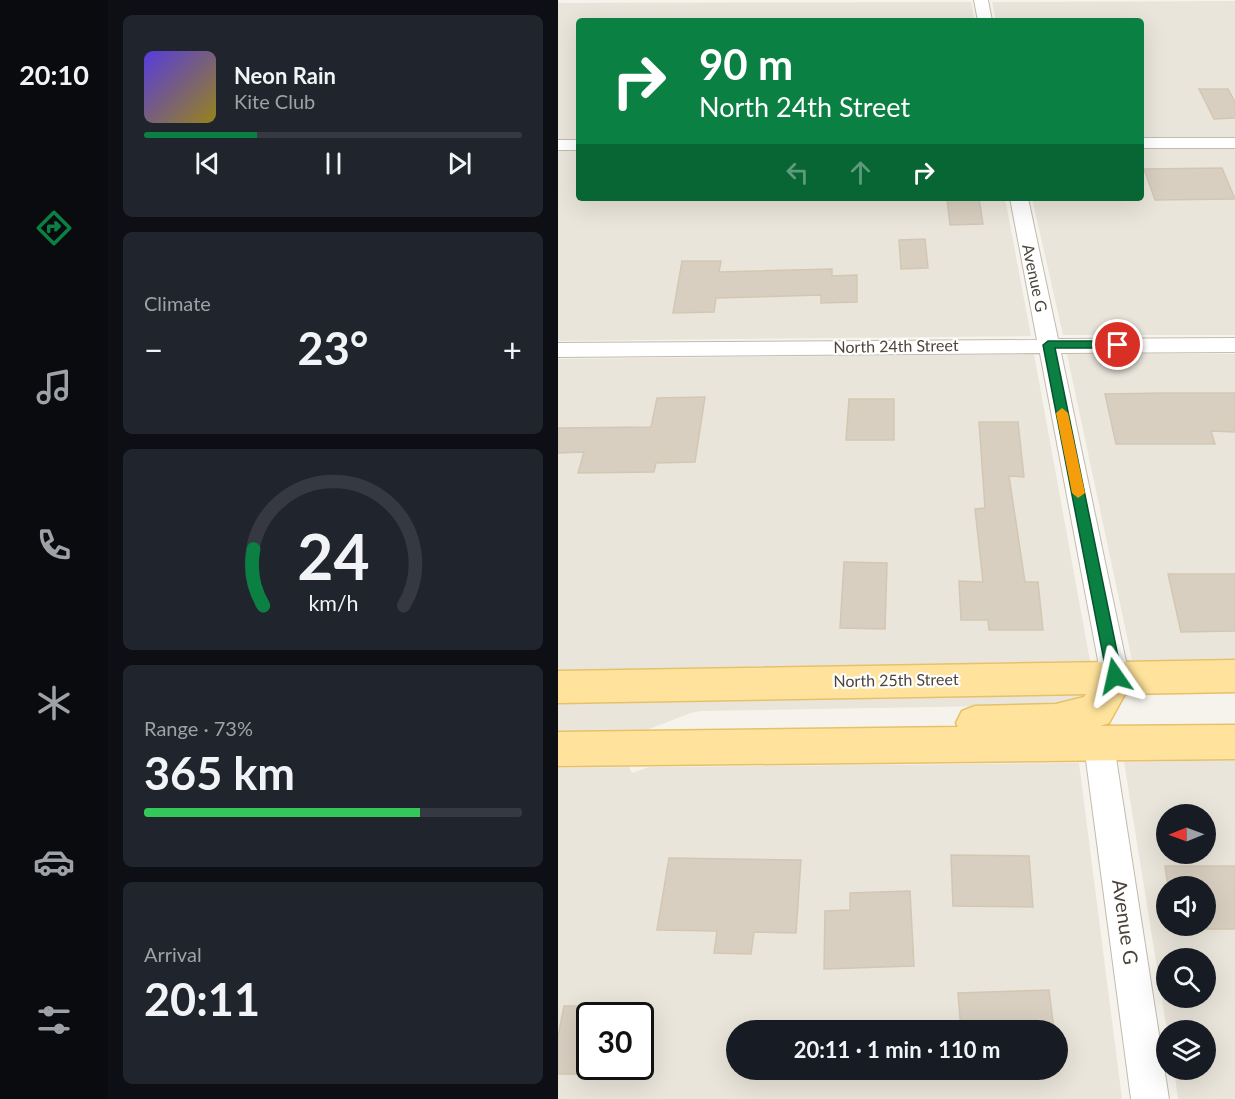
<!DOCTYPE html>
<meta charset="utf-8">
<style>
:root{--surface:#171b24;--page:#20242c;--text:#f1f3f6;--muted:#9ea1a6;--line:#363941;--accent:#0b8043}
body{margin:0;font-family:Lato,sans-serif;background:var(--page);color:var(--text);height:100vh;display:flex;flex-direction:column;font-size:22px;white-space:nowrap}
*{box-sizing:border-box;margin:0}
p{font-size:20px;color:var(--muted)}
.icon{flex:none;width:33px;height:33px;fill:none;stroke:currentColor;stroke-width:2;stroke-linecap:round;stroke-linejoin:round}
.map{position:relative;flex:1;overflow:hidden}
.drawer{display:flex;flex-direction:column;gap:15px;padding:15px;background:#0d0f14;width:450px}
.drawer>*{flex:none}
.banner{position:absolute;left:18px;top:18px;width:568px;height:183px;border-radius:6px;box-shadow:0 6px 24px #0002;background:#0b8043;color:#fff;overflow:hidden}
.needle{width:39px;rotate:269deg}
.buttons{position:absolute;left:598px;top:804px;display:grid;gap:12px}
.buttons a{display:grid;place-items:center;width:60px;height:60px;border-radius:50%;background:var(--surface);box-shadow:0 6px 24px #0002;font-size:30px}
.speed{position:absolute;left:18px;top:1002px;display:flex;gap:12px;font-size:30px;font-weight:700;text-align:center}
.speed>*{display:grid;place-content:center;width:78px;height:78px;border-radius:50%;background:var(--surface);box-shadow:0 6px 24px #0002;line-height:1}
.speed .limit{border:3px solid #111;border-radius:9px;background:#fff;color:#111}
.pin{position:absolute;display:grid;place-items:center;width:51px;height:51px;color:#fff;margin:-26px;border:3px solid #fff;border-radius:50%;box-shadow:0 2px 6px #0007}
.me{position:absolute;width:66px;margin:-33px;rotate:349deg;stroke-linejoin:round;filter:drop-shadow(0 0 4px #0008)}
.turn{display:flex;align-items:center;gap:21px;height:126px;padding:0 24px;font-size:27px}
.turn .icon{width:78px;height:78px;stroke-width:2.5}
.turn b{display:block;font-size:42px;line-height:51px}
.lanes{display:flex;align-items:center;height:57px;padding:0 24px;background:#0003;justify-content:center;gap:30px;direction:ltr}
.lanes .off{opacity:.35}
.big{font-size:45px;font-weight:700;line-height:1.1}
.drawer .widget{flex:1;display:flex;flex-direction:column;justify-content:center;gap:9px;min-width:0;padding:0 21px;border-radius:9px;background:var(--page)}
.drawer .dial{align-items:center;gap:0}
.dial svg{height:156px;overflow:visible;fill:none;stroke:var(--line);stroke-width:7;stroke-linecap:round;text-anchor:middle}
.dial text{fill:var(--text);stroke:none}
.song{display:flex;align-items:center;gap:18px}
.cover{width:72px;height:72px;border-radius:9px;background:linear-gradient(135deg,hsl(250 70% 55%),hsl(50 70% 35%))}
.played{height:6px;border-radius:3px;background:linear-gradient(90deg,var(--accent) 30%,var(--line) 30%)}
.keys{display:flex;justify-content:space-around;direction:ltr}
.heat{display:flex;justify-content:space-between;align-items:center;font-size:33px;direction:ltr}
.charge{height:9px;border-radius:4px;background:linear-gradient(90deg,#34c759 73%,var(--line) 0)}
.trip{position:absolute;left:168px;top:1020px;width:342px;height:60px;border-radius:30px;background:var(--surface);box-shadow:0 6px 24px #0002;font-weight:700;line-height:60px;text-align:center}
main{display:flex;flex:1;min-height:0}
.tab-bar{display:flex;flex-direction:column;width:108px;justify-content:space-around;align-items:center;background:#090b0e;color:var(--muted)}
.tab-bar .icon{width:42px;height:42px}
.tab-bar .on{color:var(--accent)}
.tab-bar b{font-size:27px;color:var(--text)}
.map>svg:first-child{display:block}
.residential{fill:#eae5da;fill-rule:evenodd}
.building{fill:#d8cfc1;stroke:#d3c7b4;stroke-width:1.5}
.lines{fill:none;stroke-linecap:round;stroke-linejoin:round}
.minor-casing{stroke:#c2bbae;stroke-width:2}
.primary-casing{stroke:#e6c16a;stroke-width:3}
.minor{fill:#fff;fill-rule:evenodd}
.primary{fill:#ffe39c;fill-rule:evenodd}
.route{fill:#0b8043;stroke:#07532c;stroke-width:1.5}
.slow{fill:#f59e0b}
.labels{text-anchor:middle;stroke-width:4.5;stroke-linejoin:round;paint-order:stroke}
.street-label{font-size:16px;fill:#4b4439;stroke:#fff}
.near-street-label{font-size:20px;fill:#4b4439;stroke:#fff}
</style>
<main>
<nav class="tab-bar">
<b>20:10</b>
<svg class="icon on" aria-label="directions" viewBox="0 0 24 24"><path d="M12 3l9 9-9 9-9-9zM9 14v-3h6M13 9l2 2-2 2"/></svg>
<svg class="icon" aria-label="music" viewBox="0 0 24 24"><path d="M9 18V5l10-2v13"/><circle cx="6" cy="18" r="3"/><circle cx="16" cy="16" r="3"/></svg>
<svg class="icon" aria-label="phone" viewBox="0 0 24 24"><path d="M5 4h4l2 5-3 2q2 4 5 5l2-3 5 2v4C11 20 4 13 5 4z"/></svg>
<svg class="icon" aria-label="climate" viewBox="0 0 24 24"><path d="M12 3v18M4 7l16 10M4 17L20 7"/></svg>
<svg class="icon" aria-label="car" viewBox="0 0 24 24"><path d="M5 17H2v-5l4-1 3-4h7l3 4 3 1v5h-3M9 17h6M6 11h13"/><circle cx="7" cy="17" r="2"/><circle cx="17" cy="17" r="2"/></svg>
<svg class="icon" aria-label="filters" viewBox="0 0 24 24"><path d="M4 7h16M4 17h16"/><circle cx="9" cy="7" r="2"/><circle cx="15" cy="17" r="2"/></svg>
</nav>
<section class="drawer">
<div class="widget">
<div class="song"><i class="cover"></i><div><b>Neon Rain</b><p>Kite Club</p></div></div>
<div class="played"></div>
<div class="keys"><svg class="icon" aria-label="previous" viewBox="0 0 24 24"><path d="M18 5L8 12l10 7zM5 5v14"/></svg><svg class="icon" aria-label="pause" viewBox="0 0 24 24"><path d="M8 5v14M16 5v14"/></svg><svg class="icon" aria-label="next" viewBox="0 0 24 24"><path d="M6 5l10 7-10 7zM19 5v14"/></svg></div>
</div>
<div class="widget"><p>Climate</p>
<div class="heat"><a>−</a><b class="big">23°</b><a>+</a></div>
</div>
<div class="widget dial"><svg viewBox="0 0 100 80">
<path d="M14 69A42 42 0 1 1 86 69"/>
<path d="M14 69A42 42 0 0 1 9 40" stroke="#0b8043"/>
<text x="50" y="56" font-size="32" font-weight="700">24</text>
<text x="50" y="72" font-size="11">km/h</text>
</svg></div>
<div class="widget"><p>Range · 73%</p><b class="big">365 km</b><div class="charge"></div></div>
<div class="widget"><p>Arrival</p><b class="big">20:11</b></div>
</section>
<div class="map">
<svg width="677" height="1099" viewBox="0 0 677 1099">
<rect width="100%" height="100%" fill="#f6f3ec"/>
<g class="residential">
<polygon points="677,1 677,137 584,137 584,21 438,21 434,2"/>
<polygon points="413,2 417,21 21,21 21,139 0,139 0,3"/>
<polygon points="584,149 677,149 677,335 505,335 474,198 584,198"/>
<polygon points="0,151 21,151 21,198 447,198 473,336 0,341"/>
<polygon points="476,354 532,661 0,671 0,359"/>
<polygon points="509,354 677,354 677,660 574,660"/>
<polygon points="523,693 521,697 493,705 143,711 133,713 86,731 0,732 0,704"/>
<path d="M 677,760 L 677,1099 L 620,1099 L 616,1070 L 648,1070 L 648,1030 L 609,1030 L 566,762 ZM 609,814 L 648,814 L 648,854 L 609,854 ZM 609,886 L 648,886 L 648,926 L 609,926 ZM 609,958 L 648,958 L 648,998 L 609,998 Z"/>
<path d="M 521,763 L 564,1099 L 0,1099 L 0,768 L 71,767 L 74,773 L 91,767 ZM 32,1016 L 82,1016 L 82,1066 L 32,1066 ZM 178,1030 L 500,1030 L 500,1070 L 178,1070 Z"/>
</g>
<g class="building">
<polygon points="641,89 670,89 677,102 677,118 656,119"/>
<polygon points="664,168 677,199 597,200 586,169"/>
<polygon points="389,198 421,198 425,224 392,225"/>
<polygon points="367,239 370,268 343,269 341,240"/>
<polygon points="124,261 163,261 161,272 274,269 274,276 299,275 299,302 263,303 263,295 158,298 156,312 115,313"/>
<polygon points="605,393 677,393 677,432 653,431 657,444 558,444 547,394"/>
<polygon points="147,397 137,462 98,463 96,472 20,473 26,452 0,453 0,428 93,427 99,398"/>
<polygon points="291,399 336,399 336,440 288,440"/>
<polygon points="421,422 460,422 466,477 451,476 467,582 480,582 485,630 431,630 430,620 403,620 401,581 425,582 417,509 427,508"/>
<polygon points="286,562 329,563 327,629 282,628"/>
<polygon points="610,574 677,574 677,631 623,632"/>
<polygon points="393,855 471,856 475,907 395,906"/>
<polygon points="111,858 243,860 238,933 196,932 193,954 156,953 159,931 99,930"/>
<polygon points="607,866 677,866 677,929 618,929 618,926 648,926 648,886 610,886"/>
<polygon points="352,891 356,966 266,969 267,911 292,910 292,893"/>
<polygon points="491,990 496,1030 403,1030 400,993"/>
<polygon points="6,1006 32,1006 32,1074 0,1074 0,1036"/>
</g>
<g class="lines">
<g class="minor-casing">
<g id="minor">
<polygon points="416,0 430,0 434,21 420,21"/>
<rect x="584" y="138" width="93" height="10"/>
<rect x="0" y="140" width="21" height="10"/>
<polygon points="452,198 470,198 500,339 677,338 677,352 503,353 571,676 567,685 557,688 547,685 543,676 482,353 0,357 0,343 479,340"/>
<polygon points="541,732 551,736 556,745 611,1099 573,1099 526,745 531,736"/>
</g>
</g>
<g class="primary-casing">
<polygon id="primary" points="557,660 562,662 677,660 677,692 567,694 551,723 542,726 677,725 677,759 0,766 0,732 400,727 398,723 404,711 417,706 498,704 526,697 528,694 0,703 0,671 551,662"/>
</g>
<use href="#minor" class="minor"/>
<use href="#primary" class="primary"/>
</g>
<polygon class="route" points="490,341 560,341 566,345 560,348 497,348 564,676 562,681 557,683 551,681 549,676 485,345"/>
<polygon class="slow" points="504,408 510,413 527,493 520,498 514,493 498,413"/>
<g class="labels">
<g class="street-label">
<text transform="translate(477 278) rotate(78)" y="6">Avenue G</text>
<text transform="translate(338 346) rotate(-1)" y="6">North 24th Street</text>
<text transform="translate(338 680) rotate(-1)" y="6">North 25th Street</text>
</g>
<g class="near-street-label">
<text transform="translate(567 922) rotate(82)" y="7">Avenue G</text>
</g>
</g>
</svg>
<div class="buttons">
<a><svg class="needle" viewBox="-14 -14 28 28"><path d="M0-13l5 13h-10z" fill="#e53935"/><path d="M0 13l5-13h-10z" fill="#9ea1a6"/></svg></a>
<a><svg class="icon" aria-label="sound" viewBox="0 0 24 24"><path d="M4 9h4l5-4v14l-5-4H4zM17 9q2 3 0 6"/></svg></a>
<a><svg class="icon" aria-label="search" viewBox="0 0 24 24"><circle cx="10" cy="10" r="6"/><path d="M15 15l6 6"/></svg></a>
<a><svg class="icon" aria-label="layers" viewBox="0 0 24 24"><path d="M12 4l9 5-9 5-9-5zM3 14l9 5 9-5"/></svg></a>
</div>
<div class="speed"><div class="limit">30</div></div>
<div class="pin" style="left:560px;top:345px;background:#d93025"><svg class="icon" aria-label="arrive" viewBox="0 0 24 24"><path d="M6 21V4h12l-3 4 3 4H6"/></svg></div>
<svg class="me" style="left:557px;top:676px" viewBox="-20 -20 40 40"><path d="M0-17L14 15 0 8-14 15z" fill="#0b8043" stroke="#fff" stroke-width="4"/></svg>
<div class="trip">20:11 · 1 min · 110 m</div>
<div class="banner">
<div class="turn"><svg class="icon" aria-label="right" viewBox="0 0 24 24"><path d="M7 20v-9h11M14 6l5 5-5 5"/></svg><div><b>90 m</b>North 24th Street</div></div>
<div class="lanes"><svg class="icon off" aria-label="left" viewBox="0 0 24 24"><path d="M17 20v-9H6M10 6l-5 5 5 5"/></svg><svg class="icon off" aria-label="ahead" viewBox="0 0 24 24"><path d="M12 20V5M6 11l6-6 6 6"/></svg><svg class="icon" aria-label="right" viewBox="0 0 24 24"><path d="M7 20v-9h11M14 6l5 5-5 5"/></svg></div>
</div>
</div>
</main>
